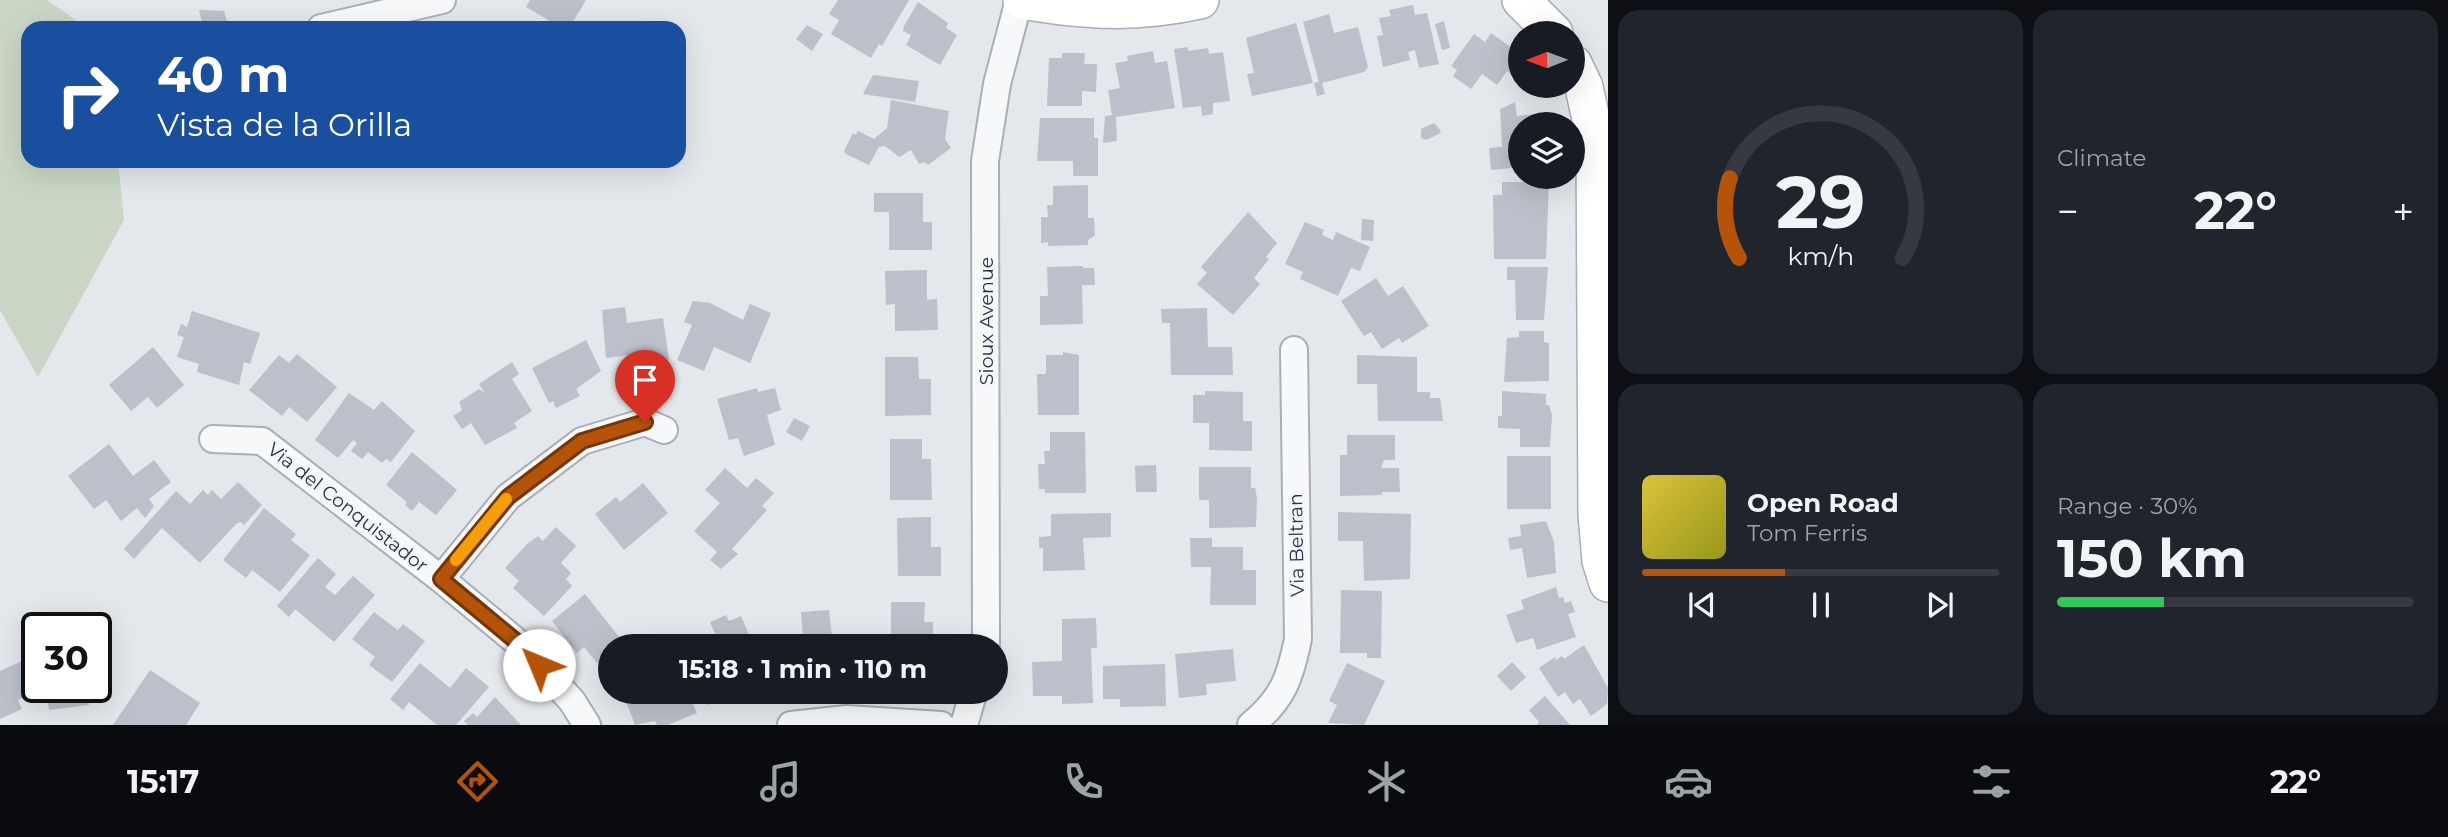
<!DOCTYPE html>
<meta charset="utf-8">
<style>
:root{--surface:#171b24;--page:#20242c;--text:#f1f3f6;--muted:#9ea1a6;--line:#363941;--accent:#b45309}
body{margin:0;font-family:Montserrat,sans-serif;background:var(--page);color:var(--text);height:100vh;display:flex;flex-direction:column;font-size:26px;white-space:nowrap}
*{box-sizing:border-box;margin:0}
p{font-size:23px;color:var(--muted)}
.icon{flex:none;width:38px;height:38px;fill:none;stroke:currentColor;stroke-width:2;stroke-linecap:round;stroke-linejoin:round}
.map{position:relative;flex:1;overflow:hidden}
.drawer{display:flex;flex-direction:column;gap:10px;padding:10px;background:#0d0f14;width:840px}
.drawer>*{flex:none}
.hud{position:absolute;left:21px;top:21px;width:665px;height:147px;border-radius:21px;box-shadow:0 7px 28px #0002;background:#1a4fa0;color:#fff;overflow:hidden}
.needle{width:46px;rotate:269deg}
.controls{position:absolute;left:1508px;top:21px;display:grid;gap:14px}
.controls a{display:grid;place-items:center;width:77px;height:77px;border-radius:50%;background:var(--surface);box-shadow:0 7px 28px #0002;font-size:35px}
.speed{position:absolute;left:21px;top:612px;display:flex;gap:14px;font-size:35px;font-weight:700;text-align:center}
.speed>*{display:grid;place-content:center;width:91px;height:91px;border-radius:50%;background:var(--surface);box-shadow:0 7px 28px #0002;line-height:1}
.speed .limit{border:4px solid #111;border-radius:10px;background:#fff;color:#111}
.pin{position:absolute;display:grid;place-items:center;width:60px;height:60px;color:#fff;margin:-72px -30px;border-radius:50% 50% 50% 0;rotate:-45deg;box-shadow:0 0 7px #0007}
.pin .icon{rotate:45deg}
.me{position:absolute;width:77px;margin:-38px;rotate:315deg;stroke-linejoin:round;filter:drop-shadow(0 0 5px #0008)}
.turn{display:flex;align-items:center;gap:24px;height:147px;padding:0 21px;font-size:32px}
.turn .icon{width:91px;height:91px;stroke-width:2.5}
.turn b{display:block;font-size:49px;line-height:60px}
.big{font-size:52px;font-weight:700;line-height:1.1}
.drawer .tile{flex:1;display:flex;flex-direction:column;justify-content:center;gap:10px;min-width:0;padding:0 24px;border-radius:21px;background:var(--page)}
.drawer .dial{align-items:center;gap:0}
.dial svg{height:182px;overflow:visible;fill:none;stroke:var(--line);stroke-width:7;stroke-linecap:round;text-anchor:middle}
.dial text{fill:var(--text);stroke:none}
.song{display:flex;align-items:center;gap:21px}
.cover{width:84px;height:84px;border-radius:10px;background:linear-gradient(135deg,hsl(50 70% 55%),hsl(60 70% 35%))}
.played{height:7px;border-radius:4px;background:linear-gradient(90deg,var(--accent) 40%,var(--line) 40%)}
.keys{display:flex;justify-content:space-around;direction:ltr}
.heat{display:flex;justify-content:space-between;align-items:center;font-size:38px;direction:ltr}
.charge{height:10px;border-radius:5px;background:linear-gradient(90deg,#34c759 30%,var(--line) 0)}
.drawer .tiles{flex:1;display:grid;gap:10px;grid-template-columns:repeat(2,1fr)}
.trip{position:absolute;left:598px;top:634px;width:410px;height:70px;border-radius:35px;background:var(--surface);box-shadow:0 7px 28px #0002;font-weight:700;line-height:70px;text-align:center}
.tab-bar{display:flex;height:112px;justify-content:space-around;align-items:center;background:#090b0e;color:var(--muted)}
.tab-bar .icon{width:49px;height:49px}
.tab-bar .on{color:var(--accent)}
.tab-bar b{font-size:32px;color:var(--text)}
main{display:flex;flex:1;min-height:0}
.map>svg:first-child{display:block}
.green{fill:#c9d6c5}
.building{fill:#bbc0ca}
.lines{fill:none;stroke-linecap:round;stroke-linejoin:round}
.street-casing{stroke:#a9aeb7;stroke-width:30}
.secondary-casing{stroke:#a9aeb7;stroke-width:40}
.street{stroke:#f7f8fa;stroke-width:26}
.secondary{stroke:#fff;stroke-width:37}
.route-casing{stroke:#753606;stroke-width:18}
.route{stroke:#b45309;stroke-width:12}
.slow{stroke:#f59e0b;stroke-width:12}
.labels{text-anchor:middle;stroke-width:5;stroke-linejoin:round;paint-order:stroke}
.street-label{font-size:19px;fill:#2b3445;stroke:#f4f6f9}
</style>
<main>
<div class="map">
<svg width="1608" height="725" viewBox="0 0 1608 725">
<rect width="100%" height="100%" fill="#e4e7ec"/>
<polygon class="green" points="0,0 47,0 87,28 28,28 28,161 118,161 124,220 38,377 0,310"/>
<g class="building">
<polygon points="530,0 586,0 569,28 562,28 526,7"/>
<polygon points="838,0 909,0 882,46 879,44 871,58 831,34 839,20 829,14"/>
<polygon points="918,2 948,23 946,28 957,35 940,65 906,45 911,35 903,31 904,26"/>
<polygon points="1413,5 1415,15 1427,13 1439,64 1419,68 1415,50 1408,52 1410,60 1383,67 1377,36 1383,35 1379,18 1391,16 1389,10"/>
<polygon points="199,10 224,11 228,25 217,28 203,26"/>
<polygon points="1329,14 1334,33 1358,27 1368,67 1364,72 1322,83 1325,94 1317,96 1314,83 1319,82 1303,22"/>
<polygon points="1444,21 1450,48 1442,50 1435,24"/>
<polygon points="1296,23 1313,83 1252,96 1247,74 1254,73 1246,38"/>
<polygon points="807,25 823,34 812,51 796,39"/>
<polygon points="1491,33 1520,54 1513,64 1518,68 1513,75 1507,71 1497,85 1482,74 1471,89 1453,76 1457,70 1451,66 1474,34 1485,42"/>
<polygon points="1188,47 1188,51 1208,48 1209,54 1223,52 1230,101 1213,103 1213,114 1202,116 1201,106 1183,108 1174,49"/>
<polygon points="1153,51 1155,63 1167,61 1175,108 1116,117 1117,141 1103,143 1105,116 1112,115 1108,90 1120,88 1115,63 1128,61 1127,56"/>
<polygon points="1062,53 1085,53 1084,64 1097,64 1096,92 1082,91 1082,106 1047,106 1049,58 1062,58"/>
<polygon points="873,75 919,81 915,102 863,94"/>
<polygon points="891,100 949,111 945,139 951,148 928,165 924,162 919,164 911,150 899,157 885,146 879,147 869,165 846,154 844,151 853,133 856,135 858,131 874,139 887,128"/>
<polygon points="1515,102 1517,116 1546,113 1547,124 1521,124 1521,167 1491,170 1489,148 1502,147 1500,109"/>
<polygon points="1040,118 1094,118 1094,138 1098,138 1098,176 1073,176 1073,161 1037,161"/>
<polygon points="1434,123 1441,131 1439,134 1426,140 1421,138 1421,129"/>
<polygon points="1502,182 1549,182 1546,259 1494,259 1493,195 1502,195"/>
<polygon points="1088,185 1088,218 1094,218 1095,235 1088,240 1088,245 1048,246 1048,242 1041,243 1041,217 1048,217 1047,205 1053,205 1053,186"/>
<polygon points="874,193 923,193 923,222 932,222 932,250 889,250 889,212 874,212"/>
<polygon points="1248,212 1277,243 1266,257 1269,259 1254,278 1260,284 1233,315 1197,284 1207,273 1201,267"/>
<polygon points="1362,219 1374,220 1373,241 1361,240"/>
<polygon points="1305,222 1324,230 1322,235 1333,240 1336,232 1370,247 1360,271 1351,268 1338,296 1300,279 1303,272 1285,264"/>
<polygon points="1083,266 1083,268 1094,268 1095,285 1082,285 1083,324 1040,325 1040,296 1048,296 1047,267"/>
<polygon points="1507,267 1548,267 1544,320 1516,320 1515,280 1507,280"/>
<polygon points="927,270 927,300 937,299 938,330 895,331 895,304 886,305 885,271"/>
<polygon points="1376,278 1388,296 1403,286 1429,326 1402,343 1399,338 1382,349 1371,332 1364,336 1341,301"/>
<polygon points="693,301 710,303 743,320 750,304 771,313 750,363 714,347 704,371 677,360 692,325 684,322"/>
<polygon points="625,307 627,323 663,318 669,359 629,365 628,355 606,358 602,310"/>
<polygon points="1207,308 1208,347 1232,347 1233,375 1171,375 1170,323 1162,323 1161,309"/>
<polygon points="192,311 260,333 250,364 244,362 239,385 197,372 199,364 177,357 184,337 177,335 181,324 187,327"/>
<polygon points="1519,331 1544,331 1544,342 1549,343 1549,381 1504,382 1507,338 1519,337"/>
<polygon points="586,340 601,371 576,389 580,396 556,408 553,401 549,403 532,368"/>
<polygon points="153,347 184,385 157,408 148,397 131,411 109,385"/>
<polygon points="1063,352 1079,355 1079,415 1038,415 1037,374 1046,374 1046,355 1063,355"/>
<polygon points="297,354 337,387 307,422 289,407 282,416 249,390 279,355 289,363"/>
<polygon points="1357,355 1417,357 1417,392 1430,392 1430,398 1440,398 1443,421 1378,421 1377,384 1357,384"/>
<polygon points="885,357 918,357 919,379 931,379 931,415 885,416"/>
<polygon points="512,362 519,374 512,379 532,411 514,423 517,428 485,445 471,423 462,429 453,416 462,410 459,402 479,389 485,393 479,384"/>
<polygon points="757,388 758,392 775,388 781,410 767,415 775,445 744,456 738,438 729,440 717,399"/>
<polygon points="1205,391 1243,392 1243,421 1252,421 1252,451 1209,450 1209,423 1193,423 1193,395 1205,395"/>
<polygon points="1502,391 1546,394 1546,405 1549,405 1552,415 1550,447 1520,447 1520,429 1498,428 1498,416 1502,416"/>
<polygon points="349,393 374,410 382,401 415,431 391,462 386,459 382,463 368,452 362,459 351,451 357,443 353,440 338,458 315,440"/>
<polygon points="794,418 810,426 802,441 786,432"/>
<polygon points="1050,432 1085,432 1086,493 1045,493 1045,489 1039,489 1038,464 1045,464 1044,451 1050,451"/>
<polygon points="1347,435 1395,435 1395,460 1384,460 1381,468 1399,468 1400,492 1382,492 1382,495 1340,496 1340,455 1347,455"/>
<polygon points="890,439 922,439 922,459 931,459 932,500 890,500"/>
<polygon points="109,444 133,476 154,460 171,482 149,499 154,506 145,518 137,508 121,521 106,500 94,509 68,476"/>
<polygon points="412,452 457,490 436,515 419,502 412,511 405,505 407,502 386,485"/>
<rect x="1507" y="456" width="44" height="53"/>
<polygon points="1156,465 1157,492 1136,492 1135,466"/>
<polygon points="1199,467 1251,467 1251,488 1255,488 1257,498 1256,527 1209,528 1209,500 1199,500"/>
<polygon points="725,468 747,488 756,478 774,493 762,506 767,510 732,549 738,554 721,569 710,560 717,552 694,531 720,503 705,490"/>
<polygon points="238,482 262,505 244,525 241,522 236,524 200,563 162,528 134,559 124,549 176,491 190,504 203,490 208,495 212,490 221,499"/>
<polygon points="643,483 668,513 624,550 595,514 616,497 620,502"/>
<polygon points="264,508 296,534 291,540 310,555 280,592 252,570 246,578 223,560"/>
<polygon points="1338,512 1411,514 1410,579 1364,581 1363,541 1338,541"/>
<polygon points="1111,513 1111,537 1083,538 1085,570 1043,571 1043,548 1039,548 1039,537 1051,536 1051,514"/>
<polygon points="931,517 931,547 941,547 941,576 898,576 897,518"/>
<polygon points="1546,521 1554,542 1556,573 1527,578 1522,548 1510,550 1508,538 1521,536 1520,525"/>
<polygon points="556,527 576,546 561,563 571,573 566,579 572,586 544,616 513,588 519,581 505,568 527,544 538,536 543,541"/>
<polygon points="1190,538 1212,538 1212,547 1243,547 1243,570 1256,570 1256,605 1210,605 1211,567 1191,567"/>
<polygon points="318,558 336,574 325,587 335,595 353,576 375,595 334,642 295,609 289,617 277,606"/>
<polygon points="1556,587 1559,598 1563,597 1565,603 1571,601 1575,612 1568,614 1576,637 1537,650 1533,638 1516,643 1506,615 1524,609 1521,600"/>
<polygon points="1341,590 1382,591 1381,658 1367,658 1367,653 1340,653"/>
<polygon points="585,594 623,642 611,646 611,652 597,663 584,647 577,653 552,621"/>
<polygon points="891,602 925,602 924,622 933,622 933,646 891,646"/>
<polygon points="829,610 833,646 771,646 770,640 803,638 801,612"/>
<polygon points="374,612 398,630 403,624 425,641 392,682 369,665 375,657 352,639"/>
<polygon points="726,615 729,621 741,616 754,646 693,646 716,636 710,622"/>
<polygon points="1096,618 1097,648 1091,648 1093,703 1062,704 1062,696 1033,696 1032,662 1062,661 1062,619"/>
<polygon points="1584,645 1608,688 1607,704 1591,716 1580,699 1573,704 1565,692 1558,697 1539,668 1555,657 1556,660 1562,656 1564,659"/>
<polygon points="1233,649 1236,681 1206,684 1207,695 1179,698 1175,654"/>
<polygon points="22,661 36,691 18,700 22,709 0,719 0,671"/>
<polygon points="106,661 110,694 88,697 89,705 49,710 47,688 96,688 96,662"/>
<polygon points="1512,662 1526,677 1511,691 1497,676"/>
<polygon points="420,663 450,688 466,668 489,687 456,725 437,725 409,702 403,710 390,699"/>
<polygon points="1347,663 1385,681 1364,725 1328,723 1337,705 1329,701"/>
<polygon points="1165,664 1166,706 1120,707 1120,699 1103,699 1103,666"/>
<polygon points="150,670 200,703 186,725 113,725"/>
<polygon points="622,691 687,691 697,713 668,725 657,725 655,721 635,725"/>
<polygon points="701,691 734,691 734,693 707,705"/>
<polygon points="1545,696 1570,725 1537,725 1539,722 1529,710"/>
<polygon points="495,697 521,725 468,725 464,721 473,713 477,717"/>
</g>
<g class="lines">
<g class="street-casing">
<g id="street">
<polyline points="321,28 442,0"/>
<polyline points="213,439 262,441 441,579 523,647 572,701 587,725"/>
<polyline points="441,579 508,497 582,441 645,422 664,430"/>
<polyline points="986,646 985,161 997,84 1019,0"/>
<polyline points="791,725 847,719 941,725"/>
<polyline points="964,725 974,691"/>
<path d="M 1251,725 C 1283,699 1290,678 1298,639 L 1294,350"/>
</g>
</g>
<g class="secondary-casing">
<g id="secondary">
<path d="M 1022,0 C 1086,11 1136,14 1200,0"/>
<polyline points="1521,0 1554,33"/>
<polyline points="1573,64 1584,87 1595,138 1597,514 1601,561 1608,583"/>
</g>
</g>
<use href="#street" class="street"/>
<use href="#secondary" class="secondary"/>
</g>
<g class="lines">
<g class="route-casing">
<polyline id="route" points="539,665 523,647 441,579 508,497 582,441 645,422"/>
</g>
<use href="#route" class="route"/>
<polyline class="slow" points="456,560 506,499"/>
</g>
<g class="labels">
<g class="street-label">
<text transform="translate(986 321) rotate(-90)" y="7">Sioux Avenue</text>
<text transform="translate(348 507) rotate(38)" y="7">Via del Conquistador</text>
<text transform="translate(1296 545) rotate(-91)" y="7">Via Beltran</text>
</g>
</g>
</svg>
<div class="controls">
<a><svg class="needle" viewBox="-14 -14 28 28"><path d="M0-13l5 13h-10z" fill="#e53935"/><path d="M0 13l5-13h-10z" fill="#9ea1a6"/></svg></a>
<a><svg class="icon" aria-label="layers" viewBox="0 0 24 24"><path d="M12 4l9 5-9 5-9-5zM3 14l9 5 9-5"/></svg></a>
</div>
<div class="speed"><div class="limit">30</div></div>
<div class="pin" style="left:645px;top:422px;background:#d93025"><svg class="icon" aria-label="arrive" viewBox="0 0 24 24"><path d="M6 21V4h12l-3 4 3 4H6"/></svg></div>
<svg class="me" style="left:539px;top:665px" viewBox="-20 -20 40 40"><circle r="19" fill="#fff"/><path d="M0-13L10 11 0 6-10 11z" fill="#b45309"/></svg>
<div class="trip">15:18 · 1 min · 110 m</div>
<div class="hud">
<div class="turn"><svg class="icon" aria-label="right" viewBox="0 0 24 24"><path d="M7 20v-9h11M14 6l5 5-5 5"/></svg><div><b>40 m</b>Vista de la Orilla</div></div>
</div>
</div>
<section class="drawer">
<div class="tiles">
<div class="tile dial"><svg viewBox="0 0 100 80">
<path d="M14 69A42 42 0 1 1 86 69"/>
<path d="M14 69A42 42 0 0 1 10 34" stroke="#b45309"/>
<text x="50" y="56" font-size="32" font-weight="700">29</text>
<text x="50" y="72" font-size="11">km/h</text>
</svg></div>
<div class="tile"><p>Climate</p>
<div class="heat"><a>−</a><b class="big">22°</b><a>+</a></div>
</div>
<div class="tile">
<div class="song"><i class="cover"></i><div><b>Open Road</b><p>Tom Ferris</p></div></div>
<div class="played"></div>
<div class="keys"><svg class="icon" aria-label="previous" viewBox="0 0 24 24"><path d="M18 5L8 12l10 7zM5 5v14"/></svg><svg class="icon" aria-label="pause" viewBox="0 0 24 24"><path d="M8 5v14M16 5v14"/></svg><svg class="icon" aria-label="next" viewBox="0 0 24 24"><path d="M6 5l10 7-10 7zM19 5v14"/></svg></div>
</div>
<div class="tile"><p>Range · 30%</p><b class="big">150 km</b><div class="charge"></div></div>
</div>
</section>
</main>
<nav class="tab-bar">
<b>15:17</b>
<svg class="icon on" aria-label="directions" viewBox="0 0 24 24"><path d="M12 3l9 9-9 9-9-9zM9 14v-3h6M13 9l2 2-2 2"/></svg>
<svg class="icon" aria-label="music" viewBox="0 0 24 24"><path d="M9 18V5l10-2v13"/><circle cx="6" cy="18" r="3"/><circle cx="16" cy="16" r="3"/></svg>
<svg class="icon" aria-label="phone" viewBox="0 0 24 24"><path d="M5 4h4l2 5-3 2q2 4 5 5l2-3 5 2v4C11 20 4 13 5 4z"/></svg>
<svg class="icon" aria-label="climate" viewBox="0 0 24 24"><path d="M12 3v18M4 7l16 10M4 17L20 7"/></svg>
<svg class="icon" aria-label="car" viewBox="0 0 24 24"><path d="M5 17H2v-5l4-1 3-4h7l3 4 3 1v5h-3M9 17h6M6 11h13"/><circle cx="7" cy="17" r="2"/><circle cx="17" cy="17" r="2"/></svg>
<svg class="icon" aria-label="filters" viewBox="0 0 24 24"><path d="M4 7h16M4 17h16"/><circle cx="9" cy="7" r="2"/><circle cx="15" cy="17" r="2"/></svg>
<b>22°</b>
</nav>
